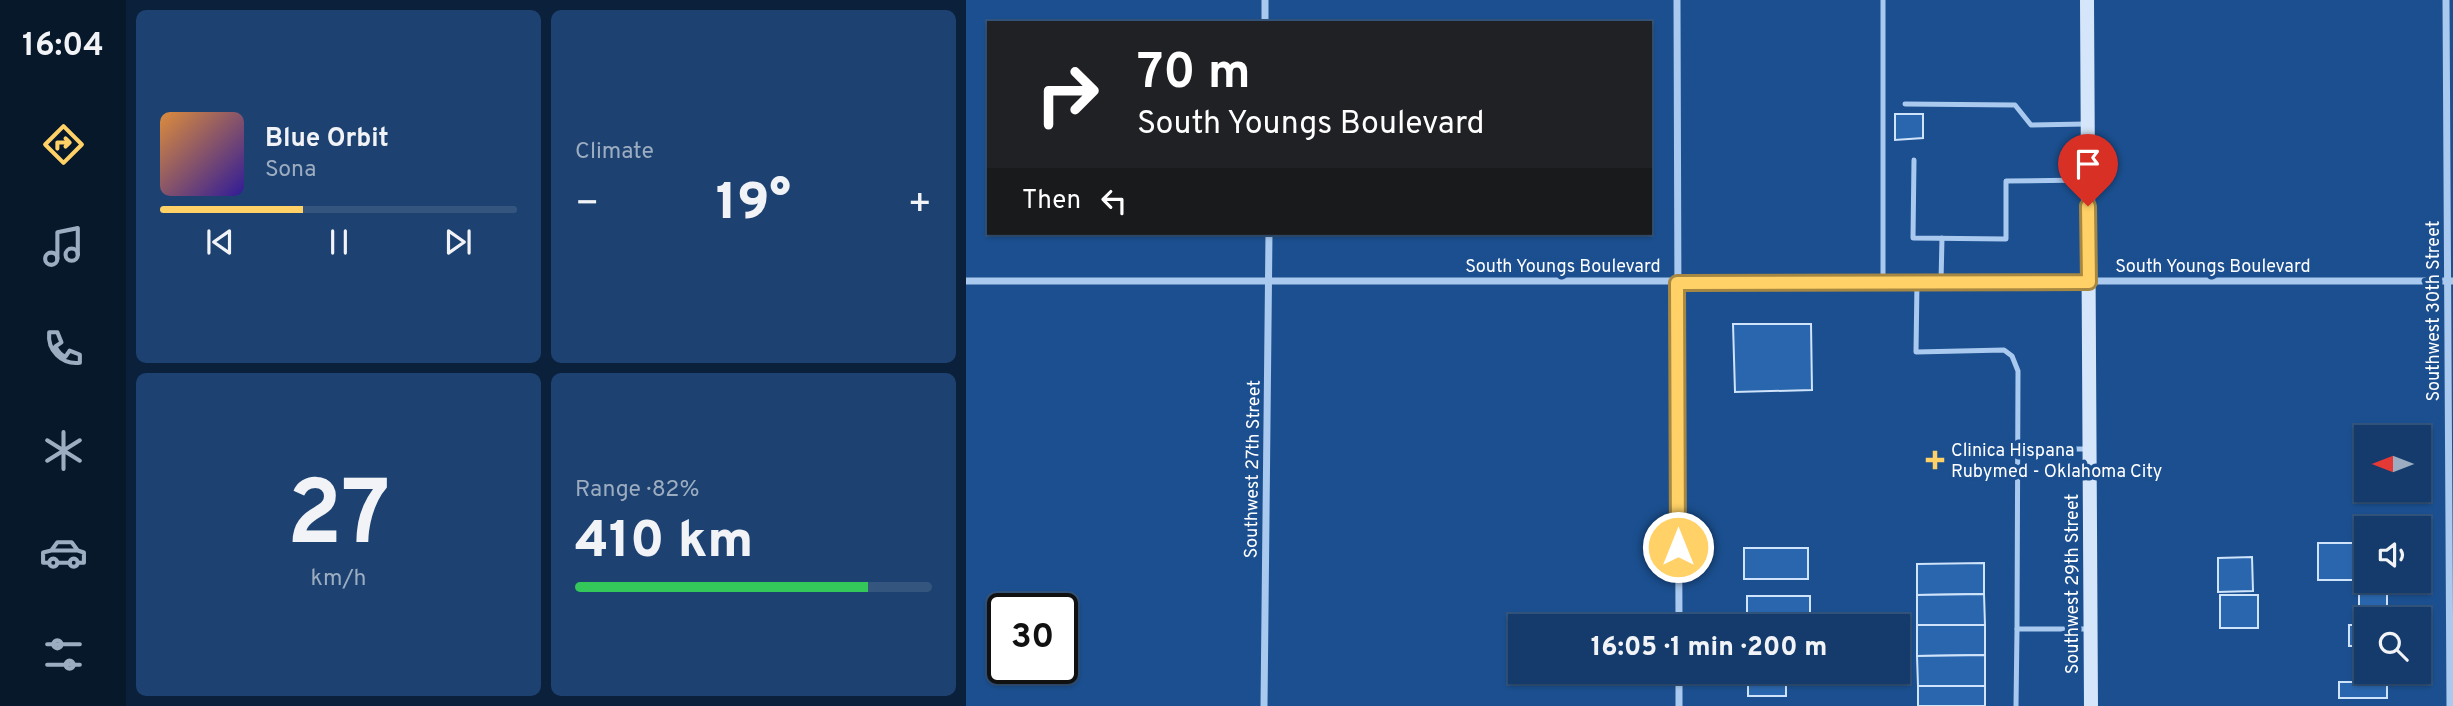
<!DOCTYPE html>
<meta charset="utf-8">
<style>
:root{--surface:#143b6b;--page:#1d4271;--text:#f1f3f6;--muted:#9dadc1;--line:#33557e;--accent:#ffd166}
body{margin:0;font-family:Overpass,sans-serif;background:var(--page);color:var(--text);height:100vh;display:flex;flex-direction:column;font-size:26px;white-space:nowrap}
*{box-sizing:border-box;margin:0}
p{font-size:23px;color:var(--muted)}
.icon{flex:none;width:38px;height:38px;fill:none;stroke:currentColor;stroke-width:2;stroke-linecap:round;stroke-linejoin:round}
.map{position:relative;flex:1;overflow:hidden}
.drawer{display:flex;flex-direction:column;gap:10px;padding:10px;background:#0b203b;width:840px}
.drawer>*{flex:none}
.banner{position:absolute;left:21px;top:21px;width:665px;height:214px;border-radius:0px;box-shadow:0 2px 5px #0004,0 0 0 2px var(--line);background:#202124;color:#fff;overflow:hidden}
.needle{width:46px;rotate:270deg}
.tools{position:absolute;left:1388px;top:425px;display:grid;gap:14px}
.tools a{display:grid;place-items:center;width:77px;height:77px;border-radius:0px;background:var(--surface);box-shadow:0 2px 5px #0004,0 0 0 2px var(--line);font-size:35px}
.speed{position:absolute;left:21px;top:593px;display:flex;gap:14px;font-size:35px;font-weight:700;text-align:center}
.speed>*{display:grid;place-content:center;width:91px;height:91px;border-radius:50%;background:var(--surface);box-shadow:0 2px 5px #0004,0 0 0 2px var(--line);line-height:1}
.speed .limit{border:4px solid #111;border-radius:10px;background:#fff;color:#111}
.pin{position:absolute;display:grid;place-items:center;width:60px;height:60px;color:#fff;margin:-72px -30px;border-radius:50% 50% 50% 0;rotate:-45deg;box-shadow:0 0 7px #0007}
.pin .icon{rotate:45deg}
.me{position:absolute;width:77px;margin:-38px;rotate:0deg;stroke-linejoin:round;filter:drop-shadow(0 0 5px #0008)}
.turn{display:flex;align-items:center;gap:24px;height:147px;padding:0 35px;font-size:32px}
.turn .icon{width:91px;height:91px;stroke-width:2.5}
.turn b{display:block;font-size:49px;line-height:60px}
.then{display:flex;align-items:center;height:66px;padding:0 35px;background:#0003;gap:14px;font-size:26px}
.big{font-size:52px;font-weight:800;line-height:1.1}
.drawer .widget{flex:1;display:flex;flex-direction:column;justify-content:center;gap:10px;min-width:0;padding:0 24px;border-radius:10px;background:var(--page)}
.drawer .dial{align-items:center;gap:0}
.dial b{font-size:91px;line-height:1}
.song{display:flex;align-items:center;gap:21px}
.cover{width:84px;height:84px;border-radius:10px;background:linear-gradient(135deg,hsl(30 70% 55%),hsl(250 70% 35%))}
.played{height:7px;border-radius:4px;background:linear-gradient(90deg,var(--accent) 40%,var(--line) 40%)}
.keys{display:flex;justify-content:space-around;direction:ltr}
.heat{display:flex;justify-content:space-between;align-items:center;font-size:38px;direction:ltr}
.charge{height:10px;border-radius:5px;background:linear-gradient(90deg,#34c759 82%,var(--line) 0)}
.drawer .tiles{flex:1;display:grid;gap:10px;grid-template-columns:repeat(2,1fr)}
.trip{position:absolute;left:542px;top:614px;width:402px;height:70px;border-radius:0px;background:var(--surface);box-shadow:0 2px 5px #0004,0 0 0 2px var(--line);font-weight:800;line-height:70px;text-align:center}
main{display:flex;flex:1;min-height:0}
.dock{display:flex;flex-direction:column;width:126px;justify-content:space-around;align-items:center;background:#08182b;color:var(--muted)}
.dock .icon{width:49px;height:49px}
.dock .selected{color:var(--accent)}
.dock b{font-size:32px;color:var(--text)}
.map>svg:first-child{display:block}
.building{fill:#2a66ad;stroke:#cfe3fa;stroke-width:2}
.lines{fill:none;stroke-linecap:round;stroke-linejoin:round}
.service{stroke:#a9c9ee;stroke-width:5}
.minor{stroke:#a9c9ee;stroke-width:7}
.secondary{stroke:#d6e6fa;stroke-width:14}
.route-casing{stroke:#a68842;stroke-width:18}
.route{stroke:#ffd166;stroke-width:12}
.poi-dot{fill:#ffd166;stroke:#1b4f8f;stroke-width:2.5}
.labels{text-anchor:middle;stroke-width:7;stroke-linejoin:round;paint-order:stroke}
.street-label{font-size:18px;fill:#fff;stroke:#1b4f8f}
.poi-label{font-size:18px;fill:#fff;stroke:#1b4f8f;text-anchor:start}
</style>
<main>
<nav class="dock">
<b>16:04</b>
<svg class="icon selected" aria-label="directions" viewBox="0 0 24 24"><path d="M12 3l9 9-9 9-9-9zM9 14v-3h6M13 9l2 2-2 2"/></svg>
<svg class="icon" aria-label="music" viewBox="0 0 24 24"><path d="M9 18V5l10-2v13"/><circle cx="6" cy="18" r="3"/><circle cx="16" cy="16" r="3"/></svg>
<svg class="icon" aria-label="phone" viewBox="0 0 24 24"><path d="M5 4h4l2 5-3 2q2 4 5 5l2-3 5 2v4C11 20 4 13 5 4z"/></svg>
<svg class="icon" aria-label="climate" viewBox="0 0 24 24"><path d="M12 3v18M4 7l16 10M4 17L20 7"/></svg>
<svg class="icon" aria-label="car" viewBox="0 0 24 24"><path d="M5 17H2v-5l4-1 3-4h7l3 4 3 1v5h-3M9 17h6M6 11h13"/><circle cx="7" cy="17" r="2"/><circle cx="17" cy="17" r="2"/></svg>
<svg class="icon" aria-label="filters" viewBox="0 0 24 24"><path d="M4 7h16M4 17h16"/><circle cx="9" cy="7" r="2"/><circle cx="15" cy="17" r="2"/></svg>
</nav>
<section class="drawer">
<div class="tiles">
<div class="widget">
<div class="song"><i class="cover"></i><div><b>Blue Orbit</b><p>Sona</p></div></div>
<div class="played"></div>
<div class="keys"><svg class="icon" aria-label="previous" viewBox="0 0 24 24"><path d="M18 5L8 12l10 7zM5 5v14"/></svg><svg class="icon" aria-label="pause" viewBox="0 0 24 24"><path d="M8 5v14M16 5v14"/></svg><svg class="icon" aria-label="next" viewBox="0 0 24 24"><path d="M6 5l10 7-10 7zM19 5v14"/></svg></div>
</div>
<div class="widget"><p>Climate</p>
<div class="heat"><a>−</a><b class="big">19°</b><a>+</a></div>
</div>
<div class="widget dial"><b>27</b><p>km/h</p></div>
<div class="widget"><p>Range · 82%</p><b class="big">410 km</b><div class="charge"></div></div>
</div>
</section>
<div class="map">
<svg width="1487" height="706" viewBox="0 0 1487 706">
<rect width="100%" height="100%" fill="#1b4f8f"/>
<g class="building">
<polygon points="929,114 957,114 957,138 929,140"/>
<polygon points="767,324 845,324 846,390 769,392"/>
<rect x="1352" y="543" width="48" height="37"/>
<rect x="778" y="548" width="64" height="31"/>
<polygon points="1286,557 1287,591 1252,592 1252,558"/>
<polygon points="1018,563 1018,594 951,595 951,564"/>
<polygon points="1393,592 1421,592 1421,620 1400,620 1400,646 1383,646 1383,625 1393,625"/>
<polygon points="1018,594 1019,625 951,625 951,595"/>
<rect x="1254" y="595" width="38" height="33"/>
<polygon points="781,596 844,596 844,617 816,617 816,626 774,626 774,618 781,618"/>
<rect x="847" y="623" width="29" height="3"/>
<polygon points="951,625 1019,625 1019,655 951,656"/>
<polygon points="1389,654 1400,654 1400,672 1421,672 1421,698 1373,698 1373,682 1389,682"/>
<polygon points="1019,655 1019,686 952,686 951,656"/>
<polygon points="773,672 820,672 820,696 782,696 782,685 773,685"/>
<rect x="952" y="686" width="67" height="20"/>
</g>
<g class="lines">
<g class="service">
<polyline points="917,0 917,283"/>
<polyline points="939,104 1049,105 1065,125 1119,124"/>
<polyline points="948,160 947,238 1040,239 1040,181 1119,180"/>
<polyline points="951,282 950,352 1038,350 1046,356 1052,371 1051,629"/>
<polyline points="975,282 976,238"/>
<polyline points="1051,449 1122,449"/>
<polyline points="1050,706 1051,629 1125,629"/>
</g>
<g class="minor">
<polyline points="299,0 299,23"/>
<polyline points="711,0 713,626"/>
<polyline points="1480,0 1484,706"/>
<polyline points="0,281 1487,281"/>
<polyline points="713,672 713,706"/>
<polyline points="298,706 303,233"/>
</g>
<polyline class="secondary" points="1121,0 1125,706"/>
</g>
<g class="lines">
<g class="route-casing">
<polyline id="route" points="712,547 711,283 1123,282 1122,206"/>
</g>
<use href="#route" class="route"/>
</g>
<path class="poi-dot" d="M965.5 449.5h7v7h7v7h-7v7h-7v-7h-7v-7h7z"/>
<g class="labels">
<g class="street-label">
<text x="597" y="272">South Youngs Boulevard</text>
<text x="1247" y="272">South Youngs Boulevard</text>
<text transform="translate(1467 311) rotate(-90)" y="6">Southwest 30th Street</text>
<text transform="translate(286 469) rotate(-89)" y="6">Southwest 27th Street</text>
<text transform="translate(1106 584) rotate(-90)" y="6">Southwest 29th Street</text>
</g>
<g class="poi-label">
<text x="985" y="456">Clinica Hispana<tspan x="985" dy="21">Rubymed - Oklahoma City</tspan></text>
</g>
</g>
</svg>
<div class="tools">
<a><svg class="needle" viewBox="-14 -14 28 28"><path d="M0-13l5 13h-10z" fill="#e53935"/><path d="M0 13l5-13h-10z" fill="#9dadc1"/></svg></a>
<a><svg class="icon" aria-label="sound" viewBox="0 0 24 24"><path d="M4 9h4l5-4v14l-5-4H4zM17 9q2 3 0 6"/></svg></a>
<a><svg class="icon" aria-label="search" viewBox="0 0 24 24"><circle cx="10" cy="10" r="6"/><path d="M15 15l6 6"/></svg></a>
</div>
<div class="speed"><div class="limit">30</div></div>
<div class="pin" style="left:1122px;top:206px;background:#d93025"><svg class="icon" aria-label="arrive" viewBox="0 0 24 24"><path d="M6 21V4h12l-3 4 3 4H6"/></svg></div>
<svg class="me" style="left:712px;top:547px" viewBox="-20 -20 40 40"><circle r="17" fill="#ffd166" stroke="#fff" stroke-width="3"/><path d="M0-11L8 9 0 5-8 9z" fill="#fff"/></svg>
<div class="trip">16:05 · 1 min · 200 m</div>
<div class="banner">
<div class="turn"><svg class="icon" aria-label="right" viewBox="0 0 24 24"><path d="M7 20v-9h11M14 6l5 5-5 5"/></svg><div><b>70 m</b>South Youngs Boulevard</div></div>
<div class="then">Then<svg class="icon" aria-label="left" viewBox="0 0 24 24"><path d="M17 20v-9H6M10 6l-5 5 5 5"/></svg></div>
</div>
</div>
</main>
